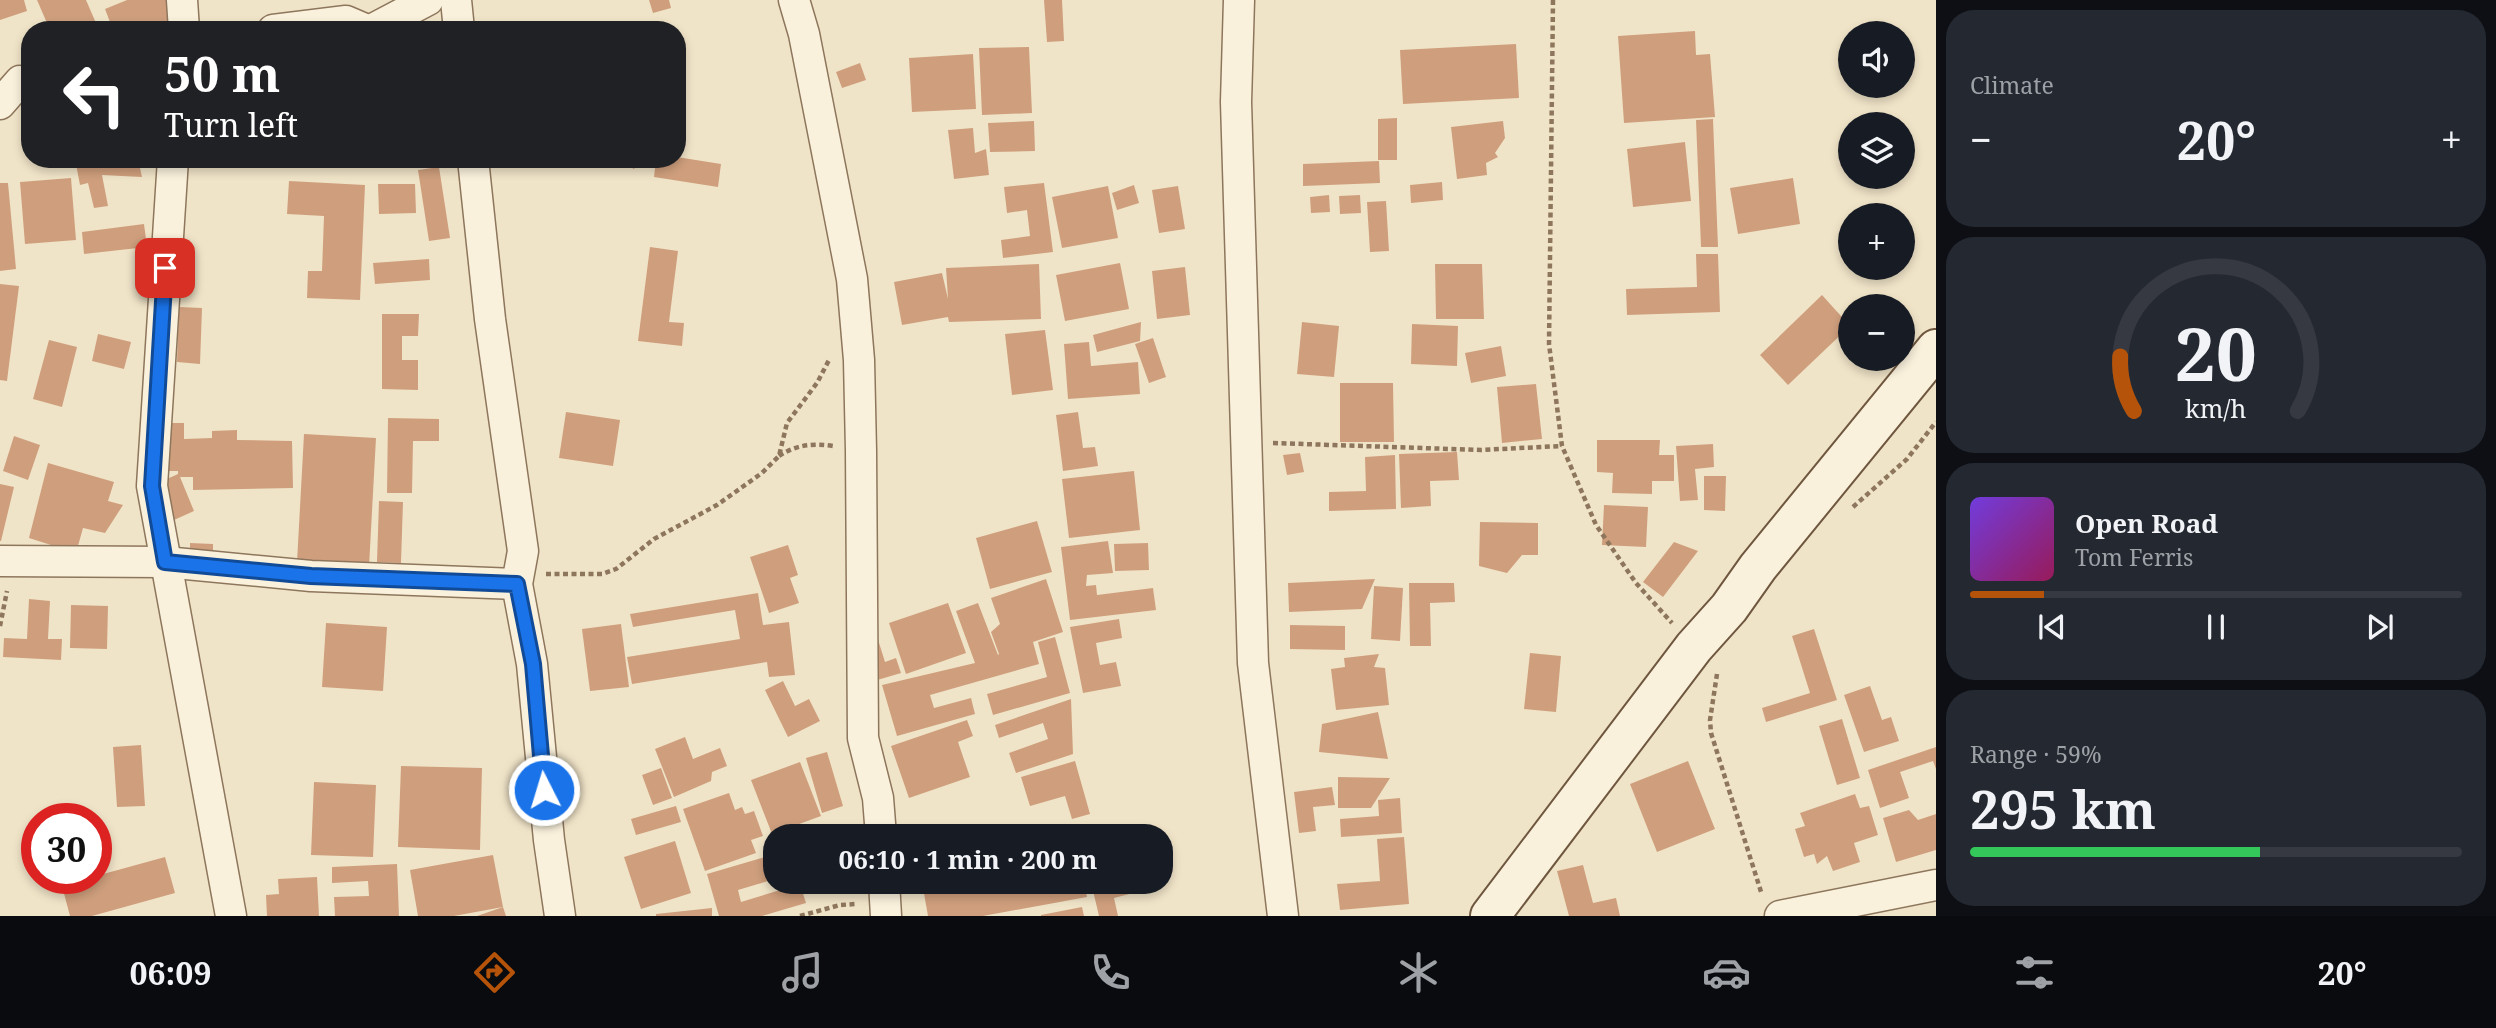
<!DOCTYPE html>
<meta charset="utf-8">
<style>
:root{--surface:#171b24;--page:#242831;--text:#f1f3f6;--muted:#9ea1a6;--line:#363941;--accent:#b45309}
body{margin:0;font-family:"Noto Serif",serif;background:var(--page);color:var(--text);height:100vh;display:flex;flex-direction:column;font-size:26px;white-space:nowrap}
*{box-sizing:border-box;margin:0}
p{font-size:23px;color:var(--muted)}
.icon{flex:none;width:38px;height:38px;fill:none;stroke:currentColor;stroke-width:2;stroke-linecap:round;stroke-linejoin:round}
.map{position:relative;flex:1;overflow:hidden}
.details{display:flex;flex-direction:column;gap:10px;padding:10px;background:#0d0f14;width:560px}
.details>*{flex:none}
.guide{position:absolute;left:21px;top:21px;width:665px;height:147px;border-radius:28px;box-shadow:0 4px 10px #0003;background:#202124;color:#fff;overflow:hidden}
.fabs{position:absolute;left:1838px;top:21px;display:grid;gap:14px}
.fabs a{display:grid;place-items:center;width:77px;height:77px;border-radius:50%;background:var(--surface);box-shadow:0 4px 10px #0003;font-size:35px}
.speed{position:absolute;left:21px;top:803px;display:flex;gap:14px;font-size:35px;font-weight:700;text-align:center}
.speed>*{display:grid;place-content:center;width:91px;height:91px;border-radius:50%;background:var(--surface);box-shadow:0 4px 10px #0003;line-height:1}
.speed .limit{border:10px solid #d22;background:#fff;color:#111}
.pin{position:absolute;display:grid;place-items:center;width:60px;height:60px;color:#fff;margin:-30px;border-radius:14px;box-shadow:0 4px 10px #0006}
.me{position:absolute;width:77px;margin:-38px;rotate:355deg;stroke-linejoin:round;filter:drop-shadow(0 0 5px #0008)}
.turn{display:flex;align-items:center;gap:24px;height:147px;padding:0 28px;font-size:32px}
.turn .icon{width:91px;height:91px;stroke-width:2.5}
.turn b{display:block;font-size:49px;line-height:60px}
.big{font-size:52px;font-weight:700;line-height:1.1}
.details .widget{flex:1;display:flex;flex-direction:column;justify-content:center;gap:10px;min-width:0;padding:0 24px;border-radius:28px;background:var(--page)}
.details .dial{align-items:center;gap:0}
.dial svg{height:182px;overflow:visible;fill:none;stroke:var(--line);stroke-width:7;stroke-linecap:round;text-anchor:middle}
.dial text{fill:var(--text);stroke:none}
.song{display:flex;align-items:center;gap:21px}
.cover{width:84px;height:84px;border-radius:10px;background:linear-gradient(135deg,hsl(260 70% 55%),hsl(330 70% 35%))}
.played{height:7px;border-radius:4px;background:linear-gradient(90deg,var(--accent) 15%,var(--line) 15%)}
.keys{display:flex;justify-content:space-around;direction:ltr}
.heat{display:flex;justify-content:space-between;align-items:center;font-size:38px;direction:ltr}
.charge{height:10px;border-radius:5px;background:linear-gradient(90deg,#34c759 59%,var(--line) 0)}
.trip{position:absolute;left:763px;top:824px;width:410px;height:70px;border-radius:28px;background:var(--surface);box-shadow:0 4px 10px #0003;font-weight:700;line-height:70px;text-align:center}
.tab-bar{display:flex;height:112px;justify-content:space-around;align-items:center;background:#090b0e;color:var(--muted)}
.tab-bar .icon{width:49px;height:49px}
.tab-bar .active{color:var(--accent)}
.tab-bar b{font-size:32px;color:var(--text)}
main{display:flex;flex:1;min-height:0}
.map>svg:first-child{display:block}
.building{fill:#cf9f7d}
.lines{fill:none;stroke-linecap:round;stroke-linejoin:round}
.street-casing{stroke:#8d765c;stroke-width:33}
.secondary-casing{stroke:#6f573f;stroke-width:42}
.path{stroke:#8d765c;stroke-width:4.5;stroke-dasharray:5 3.5;stroke-linecap:butt}
.street{stroke:#faf1dc;stroke-width:30}
.secondary{stroke:#faf1dc;stroke-width:38}
.route-casing{stroke:#114b97;stroke-width:18}
.route{stroke:#1a73e8;stroke-width:12}
</style>
<main>
<div class="map">
<svg width="1936" height="916" viewBox="0 0 1936 916">
<rect width="100%" height="100%" fill="#f0e4c8"/>
<g class="building">
<polygon points="0,0 24,0 27,11 0,20"/>
<polygon points="37,0 86,0 99,30 50,30"/>
<polygon points="127,0 167,0 176,24 162,30 113,30 105,9"/>
<polygon points="649,0 669,0 671,8 653,13"/>
<polygon points="1044,0 1062,0 1064,41 1047,42"/>
<polygon points="594,24 596,30 584,30 583,26"/>
<polygon points="1695,31 1696,55 1710,54 1715,117 1624,123 1618,36"/>
<polygon points="1516,44 1519,98 1403,104 1400,50"/>
<polygon points="1029,47 1032,113 982,115 979,48"/>
<polygon points="973,54 976,109 912,112 909,58"/>
<polygon points="860,63 866,80 842,88 836,72"/>
<polygon points="1397,118 1397,160 1378,160 1378,119"/>
<polygon points="1713,119 1718,247 1701,247 1696,120"/>
<polygon points="1034,121 1035,151 990,152 988,123"/>
<polygon points="1503,121 1505,138 1495,153 1498,157 1486,163 1487,175 1457,179 1451,127"/>
<polygon points="973,128 975,153 986,149 989,175 954,179 948,130"/>
<polygon points="1685,142 1691,201 1633,207 1627,149"/>
<polygon points="677,157 721,164 718,187 654,177 656,159 677,159"/>
<polygon points="75,159 138,159 142,177 102,175 108,206 94,208 88,183 80,185"/>
<polygon points="629,159 656,159 633,169"/>
<polygon points="1379,161 1380,183 1303,186 1303,164"/>
<polygon points="439,167 450,238 429,241 418,170"/>
<polygon points="71,178 76,240 25,244 20,182"/>
<polygon points="1793,178 1800,224 1738,234 1730,188"/>
<polygon points="289,181 365,185 360,300 307,298 308,271 322,271 324,216 287,214"/>
<polygon points="1442,182 1443,200 1411,203 1410,185"/>
<polygon points="0,183 8,183 16,269 0,271"/>
<polygon points="1044,183 1053,252 1003,258 1001,240 1030,236 1027,210 1007,213 1004,187"/>
<polygon points="378,184 415,184 416,213 379,214"/>
<polygon points="1134,185 1139,203 1117,210 1112,193"/>
<polygon points="1108,186 1118,238 1062,248 1052,197"/>
<polygon points="1178,186 1185,229 1159,233 1152,190"/>
<polygon points="1329,195 1330,212 1311,213 1310,197"/>
<polygon points="1360,195 1361,213 1340,214 1339,196"/>
<polygon points="1386,201 1389,251 1370,252 1367,202"/>
<polygon points="144,224 147,247 84,254 82,232"/>
<polygon points="650,247 678,251 669,322 684,323 682,346 638,341"/>
<polygon points="1696,254 1718,254 1720,312 1627,315 1626,289 1697,287"/>
<polygon points="429,259 430,280 375,284 373,263"/>
<polygon points="1120,263 1129,309 1065,321 1056,275"/>
<polygon points="1039,264 1041,319 949,322 948,317 902,325 894,282 942,273 948,299 946,268"/>
<polygon points="1435,264 1482,264 1484,319 1436,319"/>
<polygon points="1185,267 1190,315 1157,319 1152,271"/>
<polygon points="0,284 19,286 7,381 0,380"/>
<polygon points="1822,295 1850,326 1788,385 1760,355"/>
<polygon points="179,307 202,308 200,364 177,362"/>
<polygon points="382,314 419,314 418,336 402,336 402,360 418,360 418,390 382,389"/>
<polygon points="1141,322 1140,341 1097,352 1093,335"/>
<polygon points="1302,322 1339,326 1334,377 1297,374"/>
<polygon points="1412,324 1458,326 1457,366 1411,364"/>
<polygon points="1045,330 1053,390 1012,395 1005,334"/>
<polygon points="98,334 131,342 124,369 92,361"/>
<polygon points="1153,338 1166,377 1149,383 1135,344"/>
<polygon points="49,340 77,347 62,407 33,399"/>
<polygon points="1089,342 1091,366 1138,362 1140,394 1068,399 1064,344"/>
<polygon points="1501,346 1506,376 1471,383 1465,353"/>
<polygon points="1340,383 1393,383 1394,442 1340,442"/>
<polygon points="1536,384 1542,439 1502,443 1497,387"/>
<polygon points="566,412 620,420 613,466 559,458"/>
<polygon points="1078,412 1083,448 1095,447 1098,466 1063,471 1056,415"/>
<polygon points="388,418 439,419 439,441 413,441 412,493 387,493"/>
<polygon points="163,423 184,423 184,439 212,438 212,431 237,430 237,440 292,441 293,488 193,490 193,477 180,477 194,511 174,520 158,483 178,474 178,471 163,471"/>
<polygon points="304,434 376,438 369,567 297,562"/>
<polygon points="14,436 40,445 28,480 3,471"/>
<polygon points="1597,440 1660,440 1659,455 1674,455 1674,481 1652,481 1652,494 1612,493 1613,473 1597,472"/>
<polygon points="1713,444 1714,467 1695,469 1698,500 1680,501 1676,446"/>
<polygon points="1457,452 1459,480 1430,481 1431,506 1401,508 1399,454"/>
<polygon points="1300,453 1304,472 1287,475 1283,455"/>
<polygon points="1395,455 1396,509 1329,511 1329,492 1366,491 1365,457"/>
<polygon points="48,463 114,482 108,501 123,505 105,533 83,528 76,553 29,538"/>
<polygon points="1134,471 1140,530 1069,538 1062,479"/>
<polygon points="1704,476 1726,476 1725,511 1704,510"/>
<polygon points="0,484 14,487 1,541 0,541"/>
<polygon points="379,501 403,502 401,563 377,562"/>
<polygon points="1604,505 1648,507 1646,547 1602,545"/>
<polygon points="1037,521 1052,572 990,589 976,538"/>
<polygon points="1480,522 1538,523 1538,555 1522,555 1507,573 1479,566"/>
<polygon points="1108,541 1113,573 1087,575 1086,586 1096,585 1097,595 1153,588 1156,610 1070,620 1061,547"/>
<polygon points="1674,542 1698,551 1663,597 1643,582"/>
<polygon points="190,543 213,544 213,559 190,558"/>
<polygon points="1148,543 1149,570 1115,571 1114,544"/>
<polygon points="788,545 798,575 790,578 799,603 769,613 750,557"/>
<polygon points="1046,579 1063,632 1033,642 1039,664 930,695 934,708 971,698 975,714 897,736 882,685 975,663 956,611 978,603 998,655 999,654 991,632 1000,624 991,598"/>
<polygon points="1375,579 1362,609 1289,612 1288,583"/>
<polygon points="1409,583 1454,583 1455,602 1430,603 1431,646 1410,646"/>
<polygon points="1374,586 1403,588 1400,641 1371,639"/>
<polygon points="758,593 763,625 789,622 795,675 769,677 767,662 632,684 627,657 740,639 735,610 633,627 630,614"/>
<polygon points="29,599 50,601 48,639 62,639 61,660 3,657 4,638 27,639"/>
<polygon points="948,603 966,653 906,674 889,623"/>
<polygon points="71,605 108,606 107,649 70,648"/>
<polygon points="1119,619 1122,638 1096,643 1100,665 1116,662 1121,686 1083,693 1070,627"/>
<polygon points="326,623 387,627 383,691 322,687"/>
<polygon points="621,624 629,687 590,691 582,629"/>
<polygon points="1290,625 1345,626 1345,650 1290,649"/>
<polygon points="1814,629 1837,700 1766,722 1762,708 1810,693 1792,636"/>
<polygon points="875,630 885,662 896,658 901,673 874,681"/>
<polygon points="1055,637 1070,693 993,715 987,694 1047,677 1038,642"/>
<polygon points="1530,653 1561,656 1556,712 1524,709"/>
<polygon points="1379,654 1374,667 1385,668 1389,705 1336,710 1331,669 1345,667 1344,658"/>
<polygon points="783,681 795,706 809,699 820,721 788,737 765,690"/>
<polygon points="1870,686 1882,720 1891,717 1899,741 1864,752 1844,695"/>
<polygon points="1071,699 1073,754 1016,773 1009,753 1048,739 1043,723 999,738 995,725"/>
<polygon points="1378,712 1388,759 1319,752 1322,724"/>
<polygon points="1842,719 1860,778 1837,785 1819,726"/>
<polygon points="967,720 973,736 958,742 970,777 909,798 891,746"/>
<polygon points="685,737 693,759 720,748 727,766 712,772 711,781 674,797 655,749"/>
<polygon points="141,745 145,806 117,807 113,747"/>
<polygon points="1936,747 1936,769 1933,761 1900,772 1909,798 1880,808 1868,770"/>
<polygon points="827,752 843,806 822,813 806,758"/>
<polygon points="1075,761 1090,814 1072,819 1065,796 1030,806 1021,777"/>
<polygon points="1688,761 1715,829 1657,852 1630,784"/>
<polygon points="800,762 821,816 772,834 751,780"/>
<polygon points="401,766 482,768 480,850 398,847"/>
<polygon points="661,768 672,798 653,805 642,775"/>
<polygon points="1338,777 1390,778 1371,808 1338,808"/>
<polygon points="314,782 376,785 373,857 311,855"/>
<polygon points="1332,787 1335,805 1313,807 1316,831 1299,833 1294,792"/>
<polygon points="729,793 735,810 742,807 745,814 754,811 763,836 751,840 756,853 705,871 683,809"/>
<polygon points="1855,794 1860,808 1869,806 1878,835 1854,843 1860,862 1833,871 1827,856 1817,864 1814,854 1804,857 1795,829 1805,826 1800,813"/>
<polygon points="1400,798 1402,833 1341,837 1340,819 1379,816 1378,800"/>
<polygon points="676,806 681,822 636,835 631,819"/>
<polygon points="1909,810 1918,820 1936,814 1936,850 1896,862 1883,818"/>
<polygon points="1075,831 1076,836 1052,836 1052,835"/>
<polygon points="1404,837 1409,904 1340,910 1337,884 1380,881 1377,839"/>
<polygon points="675,841 691,893 641,909 624,857"/>
<polygon points="775,854 775,879 738,890 741,902 800,884 806,903 762,916 719,916 707,874"/>
<polygon points="493,855 503,907 454,916 418,916 410,870"/>
<polygon points="165,857 175,893 92,916 70,916 62,886 87,878 96,878 96,876"/>
<polygon points="397,864 399,916 335,916 334,897 369,896 368,881 332,883 332,867"/>
<polygon points="1583,865 1593,903 1616,898 1620,916 1569,916 1557,871"/>
<polygon points="317,877 319,916 267,916 266,895 279,894 278,879"/>
<polygon points="922,882 1084,882 1087,897 983,916 928,916"/>
<polygon points="1091,882 1135,882 1137,892 1114,898 1118,916 1099,916"/>
<polygon points="503,907 506,916 477,916"/>
<polygon points="1082,907 1084,916 1041,916 1041,915"/>
<polygon points="712,908 712,916 656,916 656,914"/>
</g>
<g class="lines">
<g class="street-casing">
<g id="street">
<polyline points="182,0 184,30"/>
<polyline points="456,0 459,30"/>
<polyline points="794,0 804,34 852,279 859,360 861,451 863,738 878,798 881,836"/>
<polyline points="1239,0 1236,102 1253,663 1283,916"/>
<polyline points="273,30 346,21 367,30"/>
<polyline points="371,30 428,0"/>
<polyline points="0,104 20,81 30,83"/>
<polyline points="173,159 152,486 231,916"/>
<polyline points="473,159 490,319 523,551 517,584 532,664 549,840 560,916"/>
<polyline points="0,561 165,562 311,576 517,584"/>
<polyline points="884,882 886,916"/>
<polyline points="1780,916 1936,885"/>
</g>
</g>
<g class="secondary-casing">
<polyline id="secondary" points="1490,916 1694,647 1729,608 1758,567 1936,349"/>
</g>
<g class="path">
<polyline points="1553,0 1549,344 1562,446 1596,525 1636,583 1672,623"/>
<polyline points="1273,443 1481,450 1562,446"/>
<path d="M 779,456 C 795,445 813,443 833,446"/>
<polyline points="1853,507 1907,459 1936,422"/>
<polyline points="546,574 602,574 616,569 654,539 717,505 762,473 779,456 787,423 817,383 829,360"/>
<polyline points="0,626 7,591"/>
<polyline points="1717,674 1710,720 1711,733 1762,895"/>
<polyline points="800,916 840,905 856,904"/>
</g>
<use href="#street" class="street"/>
<use href="#secondary" class="secondary"/>
</g>
<g class="lines">
<g class="route-casing">
<polyline id="route" points="165,268 152,486 165,562 311,576 517,584 533,664 544,790"/>
</g>
<use href="#route" class="route"/>
</g>
</svg>
<div class="fabs">
<a><svg class="icon" aria-label="sound" viewBox="0 0 24 24"><path d="M4 9h4l5-4v14l-5-4H4zM17 9q2 3 0 6"/></svg></a>
<a><svg class="icon" aria-label="layers" viewBox="0 0 24 24"><path d="M12 4l9 5-9 5-9-5zM3 14l9 5 9-5"/></svg></a>
<a>+</a>
<a>−</a>
</div>
<div class="speed"><div class="limit">30</div></div>
<div class="pin" style="left:165px;top:268px;background:#d93025"><svg class="icon" aria-label="arrive" viewBox="0 0 24 24"><path d="M6 21V4h12l-3 4 3 4H6"/></svg></div>
<svg class="me" style="left:544px;top:790px" viewBox="-20 -20 40 40"><circle r="17" fill="#1a73e8" stroke="#fff" stroke-width="3"/><path d="M0-11L8 9 0 5-8 9z" fill="#fff"/></svg>
<div class="trip">06:10 · 1 min · 200 m</div>
<div class="guide">
<div class="turn"><svg class="icon" aria-label="left" viewBox="0 0 24 24"><path d="M17 20v-9H6M10 6l-5 5 5 5"/></svg><div><b>50 m</b>Turn left</div></div>
</div>
</div>
<section class="details">
<div class="widget"><p>Climate</p>
<div class="heat"><a>−</a><b class="big">20°</b><a>+</a></div>
</div>
<div class="widget dial"><svg viewBox="0 0 100 80">
<path d="M14 69A42 42 0 1 1 86 69"/>
<path d="M14 69A42 42 0 0 1 8 45" stroke="#b45309"/>
<text x="50" y="56" font-size="32" font-weight="700">20</text>
<text x="50" y="72" font-size="11">km/h</text>
</svg></div>
<div class="widget">
<div class="song"><i class="cover"></i><div><b>Open Road</b><p>Tom Ferris</p></div></div>
<div class="played"></div>
<div class="keys"><svg class="icon" aria-label="previous" viewBox="0 0 24 24"><path d="M18 5L8 12l10 7zM5 5v14"/></svg><svg class="icon" aria-label="pause" viewBox="0 0 24 24"><path d="M8 5v14M16 5v14"/></svg><svg class="icon" aria-label="next" viewBox="0 0 24 24"><path d="M6 5l10 7-10 7zM19 5v14"/></svg></div>
</div>
<div class="widget"><p>Range · 59%</p><b class="big">295 km</b><div class="charge"></div></div>
</section>
</main>
<nav class="tab-bar">
<b>06:09</b>
<svg class="icon active" aria-label="directions" viewBox="0 0 24 24"><path d="M12 3l9 9-9 9-9-9zM9 14v-3h6M13 9l2 2-2 2"/></svg>
<svg class="icon" aria-label="music" viewBox="0 0 24 24"><path d="M9 18V5l10-2v13"/><circle cx="6" cy="18" r="3"/><circle cx="16" cy="16" r="3"/></svg>
<svg class="icon" aria-label="phone" viewBox="0 0 24 24"><path d="M5 4h4l2 5-3 2q2 4 5 5l2-3 5 2v4C11 20 4 13 5 4z"/></svg>
<svg class="icon" aria-label="climate" viewBox="0 0 24 24"><path d="M12 3v18M4 7l16 10M4 17L20 7"/></svg>
<svg class="icon" aria-label="car" viewBox="0 0 24 24"><path d="M5 17H2v-5l4-1 3-4h7l3 4 3 1v5h-3M9 17h6M6 11h13"/><circle cx="7" cy="17" r="2"/><circle cx="17" cy="17" r="2"/></svg>
<svg class="icon" aria-label="filters" viewBox="0 0 24 24"><path d="M4 7h16M4 17h16"/><circle cx="9" cy="7" r="2"/><circle cx="15" cy="17" r="2"/></svg>
<b>20°</b>
</nav>
